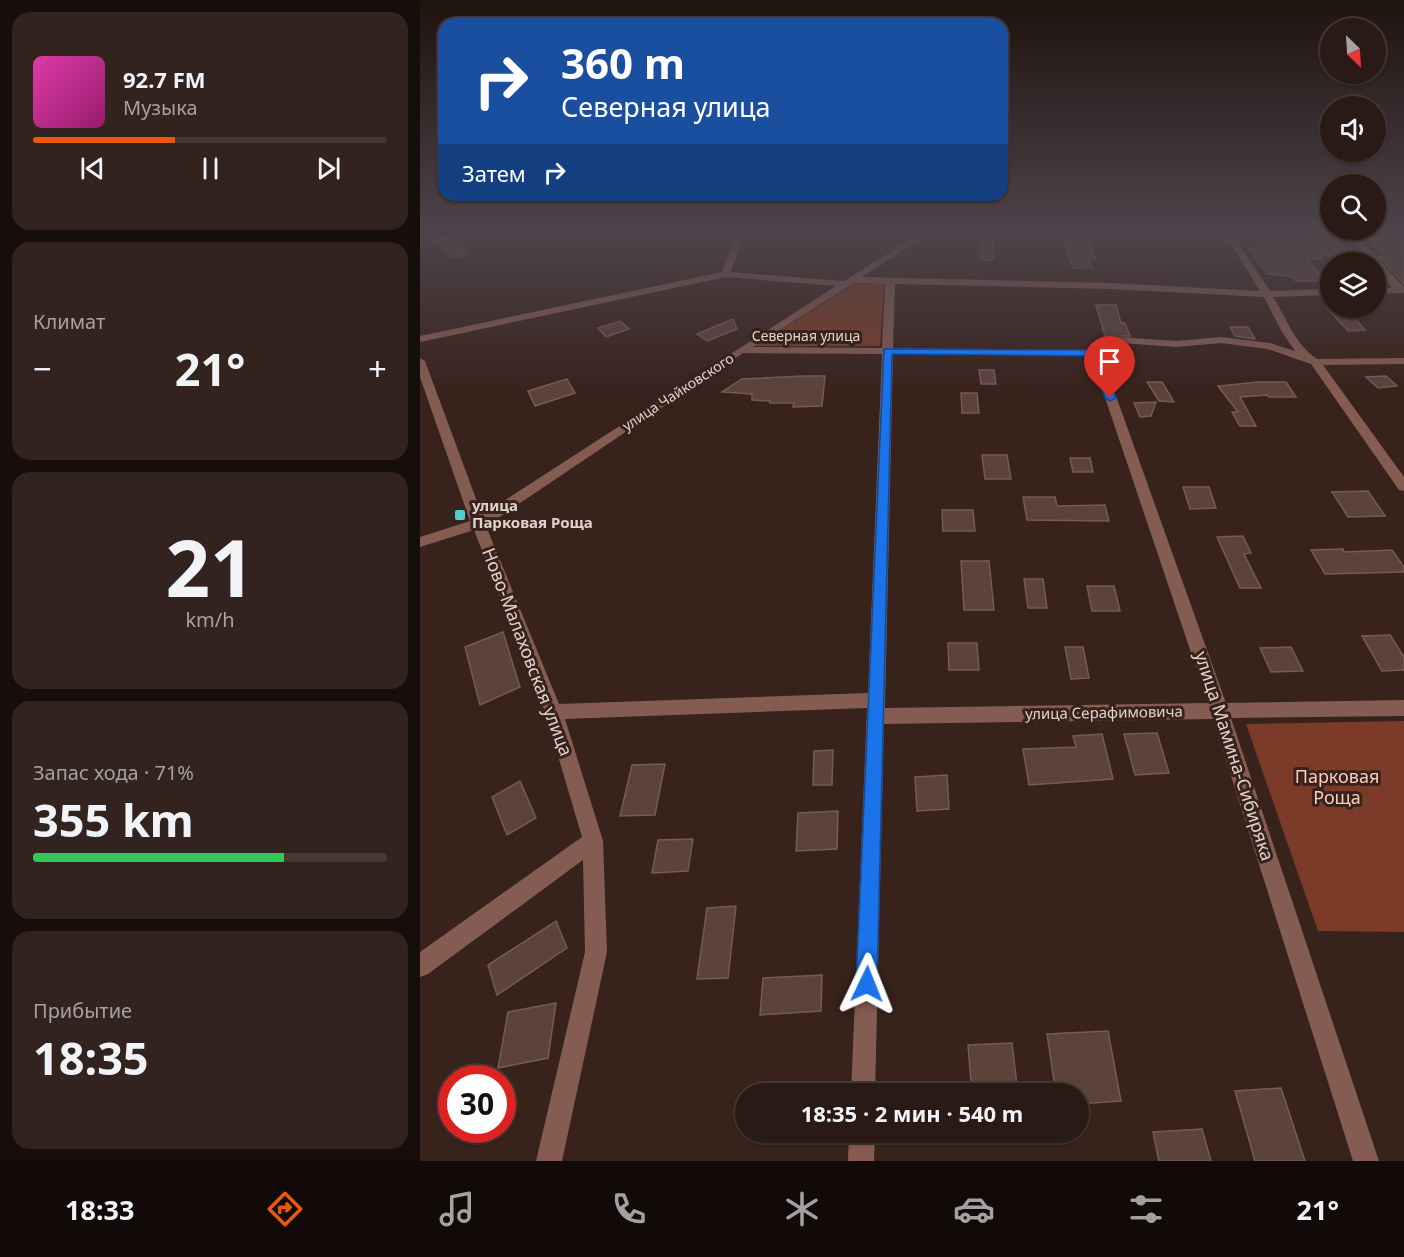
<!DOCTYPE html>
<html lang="ru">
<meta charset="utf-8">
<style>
:root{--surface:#2a1a15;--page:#32231e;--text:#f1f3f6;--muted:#a5a1a0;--line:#463834;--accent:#ea580c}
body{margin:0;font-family:"Noto Sans",sans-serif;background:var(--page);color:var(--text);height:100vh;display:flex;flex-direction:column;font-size:22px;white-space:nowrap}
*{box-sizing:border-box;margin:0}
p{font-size:20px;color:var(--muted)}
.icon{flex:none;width:33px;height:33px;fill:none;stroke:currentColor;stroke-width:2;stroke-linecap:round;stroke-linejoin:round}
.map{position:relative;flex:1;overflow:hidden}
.side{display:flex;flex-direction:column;gap:12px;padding:12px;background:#170e0c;width:420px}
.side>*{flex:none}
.guide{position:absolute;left:18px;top:18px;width:570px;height:183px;border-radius:18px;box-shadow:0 2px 4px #0004,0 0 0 2px var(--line);background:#1a4fa0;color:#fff;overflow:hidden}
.needle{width:39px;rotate:155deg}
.controls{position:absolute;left:900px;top:18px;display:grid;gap:12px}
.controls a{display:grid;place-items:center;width:66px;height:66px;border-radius:50%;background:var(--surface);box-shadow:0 2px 4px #0004,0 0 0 2px var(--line);font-size:30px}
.speed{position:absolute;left:18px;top:1065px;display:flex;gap:12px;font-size:30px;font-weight:700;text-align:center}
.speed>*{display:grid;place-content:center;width:78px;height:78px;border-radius:50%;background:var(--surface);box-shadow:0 2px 4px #0004,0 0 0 2px var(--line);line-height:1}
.speed .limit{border:9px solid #d22;background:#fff;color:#111}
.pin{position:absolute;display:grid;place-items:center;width:51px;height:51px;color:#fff;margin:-62px -26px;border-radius:50% 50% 50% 0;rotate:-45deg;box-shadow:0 0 6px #0007}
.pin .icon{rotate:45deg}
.me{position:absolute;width:66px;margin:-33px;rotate:2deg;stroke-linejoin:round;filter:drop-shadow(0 0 4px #0008)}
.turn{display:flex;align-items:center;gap:21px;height:126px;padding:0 24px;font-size:27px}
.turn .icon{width:78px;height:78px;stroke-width:2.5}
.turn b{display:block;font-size:42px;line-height:51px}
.then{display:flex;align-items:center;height:57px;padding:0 24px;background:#0003;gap:12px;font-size:22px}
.big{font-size:45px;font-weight:700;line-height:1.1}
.side .widget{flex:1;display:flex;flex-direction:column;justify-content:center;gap:9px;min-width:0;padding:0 21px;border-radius:18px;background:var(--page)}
.side .dial{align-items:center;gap:0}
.dial b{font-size:78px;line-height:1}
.song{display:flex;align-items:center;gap:18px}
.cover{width:72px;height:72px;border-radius:9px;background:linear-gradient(135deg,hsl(320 70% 55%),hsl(320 70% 35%))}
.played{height:6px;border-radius:3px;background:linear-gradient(90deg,var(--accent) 40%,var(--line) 40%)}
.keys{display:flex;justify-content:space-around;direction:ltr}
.heat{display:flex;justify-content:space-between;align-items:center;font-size:33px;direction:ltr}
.charge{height:9px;border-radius:4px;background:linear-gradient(90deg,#34c759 71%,var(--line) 0)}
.trip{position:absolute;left:315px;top:1083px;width:354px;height:60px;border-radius:30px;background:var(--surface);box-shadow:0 2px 4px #0004,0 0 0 2px var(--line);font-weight:700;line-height:60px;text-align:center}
.tab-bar{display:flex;height:96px;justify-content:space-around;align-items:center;background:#110a08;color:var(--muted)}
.tab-bar .icon{width:42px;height:42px}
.tab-bar .active{color:var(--accent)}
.tab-bar b{font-size:27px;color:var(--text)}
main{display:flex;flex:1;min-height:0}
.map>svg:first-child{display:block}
.green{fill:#7c3b28}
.building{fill:#5b433c;stroke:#755b54;stroke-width:1.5}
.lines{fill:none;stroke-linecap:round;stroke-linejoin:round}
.minor{fill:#845c51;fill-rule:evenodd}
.route{fill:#1a73e8;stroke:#114b97;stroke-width:1.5}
.poi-dot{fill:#52cdcf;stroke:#38221c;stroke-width:2}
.labels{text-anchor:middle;stroke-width:6;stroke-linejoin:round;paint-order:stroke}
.far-street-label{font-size:14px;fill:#e1d2ce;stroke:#38221c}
.poi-label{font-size:15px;font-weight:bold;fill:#e1d2ce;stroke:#38221c;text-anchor:start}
.street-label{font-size:15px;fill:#e1d2ce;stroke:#38221c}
.near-street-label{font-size:18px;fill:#e1d2ce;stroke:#38221c}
.near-park-label{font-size:18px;fill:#feccbd;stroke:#38221c}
</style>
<main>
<section class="side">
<div class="widget">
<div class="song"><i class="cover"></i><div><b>92.7 FM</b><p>Музыка</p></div></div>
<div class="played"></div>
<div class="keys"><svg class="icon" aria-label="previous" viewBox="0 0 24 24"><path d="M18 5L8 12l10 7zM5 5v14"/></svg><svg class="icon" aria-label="pause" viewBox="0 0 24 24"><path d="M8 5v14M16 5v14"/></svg><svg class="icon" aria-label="next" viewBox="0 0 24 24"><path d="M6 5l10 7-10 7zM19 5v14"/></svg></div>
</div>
<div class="widget"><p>Климат</p>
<div class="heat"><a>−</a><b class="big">21°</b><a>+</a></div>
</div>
<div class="widget dial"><b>21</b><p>km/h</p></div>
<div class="widget"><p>Запас хода · 71%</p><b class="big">355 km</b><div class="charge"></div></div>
<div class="widget"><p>Прибытие</p><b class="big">18:35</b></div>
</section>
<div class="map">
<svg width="984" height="1161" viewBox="0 0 984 1161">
<rect width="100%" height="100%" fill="#38221c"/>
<g class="green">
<polygon points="434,284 464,284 460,346 335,346"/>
<polygon points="984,721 984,932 898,931 826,724"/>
</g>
<g class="building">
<polygon points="890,230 907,230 930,256 923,260 917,255 900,255 903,259 887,259 904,281 876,281 873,277 847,274 829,249 841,250 830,233 893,233"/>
<polygon points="559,234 573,235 573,260 562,260"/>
<polygon points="31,236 48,254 32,258 15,240"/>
<polygon points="984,237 984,284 959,257 967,257 948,238"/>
<polygon points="643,241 669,241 675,258 668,258 672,268 653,268"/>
<polygon points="676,305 696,305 701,323 705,323 710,336 685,336"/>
<polygon points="907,308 926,308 945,330 928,331"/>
<polygon points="313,319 317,329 287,341 277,334"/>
<polygon points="200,321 209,329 186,337 178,328"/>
<polygon points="810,327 828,327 835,339 815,336"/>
<polygon points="559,370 574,370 576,384 561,384"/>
<polygon points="383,376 405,376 402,406 373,407 374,403 350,403 350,401 332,400 332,394 302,392 322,379"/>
<polygon points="966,376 977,386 958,388 946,377"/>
<polygon points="147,379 155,393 115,406 108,391"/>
<polygon points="727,382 742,382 754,402 739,401"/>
<polygon points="838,382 866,382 876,397 849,397 847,395 820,397 836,426 820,426 812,412 818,412 798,386"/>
<polygon points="541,393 557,393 559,413 542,413"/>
<polygon points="736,402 731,416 720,417 714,403"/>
<polygon points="562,455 587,455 591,479 565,479"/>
<polygon points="650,458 670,458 673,472 653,472"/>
<polygon points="763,487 789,487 796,508 770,509"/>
<polygon points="948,491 965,516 928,517 912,492"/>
<polygon points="603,497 635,497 637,506 685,505 689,521 607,520"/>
<polygon points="522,510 553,510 555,531 523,531"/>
<polygon points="823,536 831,553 824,554 841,588 820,588 797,537"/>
<polygon points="923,549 924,552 972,550 984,567 984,572 905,574 891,550"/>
<polygon points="541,561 569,561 574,610 544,610"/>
<polygon points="604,579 623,579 627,608 608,608"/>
<polygon points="667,586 694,586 700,611 672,611"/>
<polygon points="83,632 100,687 60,705 45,647"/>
<polygon points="970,635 984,657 984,670 962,671 942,636"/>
<polygon points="528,643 557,643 559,670 529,670"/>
<polygon points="645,647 663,647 669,678 651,679"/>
<polygon points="871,647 883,671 851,672 840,648"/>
<polygon points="737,733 749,773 715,775 704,734"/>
<polygon points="682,734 693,779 609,785 603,749 656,747 653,736"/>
<polygon points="413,750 412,785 393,785 394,751"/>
<polygon points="245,764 235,815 200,816 212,765"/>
<polygon points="527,775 529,809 497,811 495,777"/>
<polygon points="100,781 116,818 87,835 72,797"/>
<polygon points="418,811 417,849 376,851 378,813"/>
<polygon points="273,839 268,871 232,873 238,840"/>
<polygon points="316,906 308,978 277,979 287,908"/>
<polygon points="136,921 147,948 77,995 68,965"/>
<polygon points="402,975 401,1011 340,1015 343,978"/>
<polygon points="136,1003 128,1058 78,1068 88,1012"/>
<polygon points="688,1031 701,1101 658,1104 658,1094 636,1094 627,1034"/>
<polygon points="592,1043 598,1094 552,1094 548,1045"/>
<polygon points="861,1088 885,1161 835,1161 815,1091"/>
<polygon points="782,1129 791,1161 739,1161 733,1132"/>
</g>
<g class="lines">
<g class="minor">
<path d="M 317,230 L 325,230 L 311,272 L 424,281 L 505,230 L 515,230 L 442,277 L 691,283 L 840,291 L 802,230 L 810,230 L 850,291 L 910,289 L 910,295 L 853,297 C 867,319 875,344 897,359 L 984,358 L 984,364 L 903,365 L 984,477 L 984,491 L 979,490 L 891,364 L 848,349 L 801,343 L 756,347 L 700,343 L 681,354 L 806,703 L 984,700 L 984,716 L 811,718 L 959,1161 L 933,1161 L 793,719 L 464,724 L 455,1094 L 431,1094 L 447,708 L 145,719 L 183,841 L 187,952 L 142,1161 L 116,1161 L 165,952 L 163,860 L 8,974 L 0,977 L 0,952 L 162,837 L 125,712 L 54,530 L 0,547 L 0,537 L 50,521 L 0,377 L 0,358 L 5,361 L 62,515 L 416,286 L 306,277 L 0,342 L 0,336 L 302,272 ZM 434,283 L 465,284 L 462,348 L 333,347 ZM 475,284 L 691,289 L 844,297 L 862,332 L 875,351 L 850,343 L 801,337 L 756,341 L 698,337 L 673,350 L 473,348 ZM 323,353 L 462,354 L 448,693 L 139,704 L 66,526 ZM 473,354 L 671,356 L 788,703 L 465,708 Z"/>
<polygon points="923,230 931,230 984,287 984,293 956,294 956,288 972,288 956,268 956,262 951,262"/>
<polygon points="429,1132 455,1132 454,1161 428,1161"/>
</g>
</g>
<linearGradient id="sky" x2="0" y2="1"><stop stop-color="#1f130f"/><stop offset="0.59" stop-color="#4d444b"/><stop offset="1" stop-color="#4d444b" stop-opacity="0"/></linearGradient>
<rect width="984" height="392" fill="url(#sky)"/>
<polygon class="route" points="464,349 675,350 679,353 696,398 690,401 685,398 671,356 472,354 457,984 454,991 447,994 439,991 436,984"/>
<rect class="poi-dot" x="34" y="509" width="12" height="12" rx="3"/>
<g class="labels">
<g class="far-street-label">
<text x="386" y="341">Северная улица</text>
<text transform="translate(258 392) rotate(-33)" y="5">улица Чайковского</text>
</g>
<g class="poi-label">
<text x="52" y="511">улица<tspan x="52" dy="17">Парковая Роща</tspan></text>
</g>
<g class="street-label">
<text transform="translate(684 713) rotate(-1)" y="5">улица Серафимовича</text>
</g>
<g class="near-street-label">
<text transform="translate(107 652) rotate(69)" y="6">Ново-Малаховская улица</text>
<text transform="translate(814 756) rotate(72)" y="6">улица Мамина-Сибиряка</text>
</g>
<g class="near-park-label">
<text x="917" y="783">Парковая<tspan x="917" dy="21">Роща</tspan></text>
</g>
</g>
</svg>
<div class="controls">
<a><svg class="needle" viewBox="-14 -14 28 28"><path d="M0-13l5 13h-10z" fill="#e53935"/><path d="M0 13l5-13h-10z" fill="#a5a1a0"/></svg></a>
<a><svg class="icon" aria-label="sound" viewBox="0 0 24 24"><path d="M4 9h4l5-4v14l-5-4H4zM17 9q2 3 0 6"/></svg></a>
<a><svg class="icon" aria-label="search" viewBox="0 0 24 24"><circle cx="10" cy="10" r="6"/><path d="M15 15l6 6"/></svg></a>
<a><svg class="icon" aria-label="layers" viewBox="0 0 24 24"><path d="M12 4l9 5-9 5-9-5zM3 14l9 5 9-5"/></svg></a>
</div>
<div class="speed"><div class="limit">30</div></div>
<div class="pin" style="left:690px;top:398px;background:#d93025"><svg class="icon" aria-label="arrive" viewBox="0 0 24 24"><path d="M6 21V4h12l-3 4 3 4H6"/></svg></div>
<svg class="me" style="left:447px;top:984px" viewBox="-20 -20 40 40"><path d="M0-17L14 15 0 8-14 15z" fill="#1a73e8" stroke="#fff" stroke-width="4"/></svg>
<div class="trip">18:35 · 2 мин · 540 m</div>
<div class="guide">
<div class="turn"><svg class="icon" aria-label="right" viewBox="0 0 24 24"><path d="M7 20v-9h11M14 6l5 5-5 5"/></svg><div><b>360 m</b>Северная улица</div></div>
<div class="then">Затем<svg class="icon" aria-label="right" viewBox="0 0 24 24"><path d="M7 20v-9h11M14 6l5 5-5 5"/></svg></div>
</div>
</div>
</main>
<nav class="tab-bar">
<b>18:33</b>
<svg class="icon active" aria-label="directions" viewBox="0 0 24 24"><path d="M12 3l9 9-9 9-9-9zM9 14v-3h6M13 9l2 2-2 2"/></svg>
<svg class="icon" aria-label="music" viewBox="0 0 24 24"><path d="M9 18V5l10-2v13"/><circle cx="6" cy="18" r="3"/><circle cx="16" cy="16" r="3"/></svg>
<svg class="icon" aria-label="phone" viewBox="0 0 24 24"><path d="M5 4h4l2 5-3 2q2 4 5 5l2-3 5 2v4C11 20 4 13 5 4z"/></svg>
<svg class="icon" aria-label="climate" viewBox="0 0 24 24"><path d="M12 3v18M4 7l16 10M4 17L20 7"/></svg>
<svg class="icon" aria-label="car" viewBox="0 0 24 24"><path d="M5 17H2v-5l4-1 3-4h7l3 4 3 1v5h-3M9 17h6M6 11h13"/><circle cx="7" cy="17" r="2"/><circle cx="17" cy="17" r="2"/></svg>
<svg class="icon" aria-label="filters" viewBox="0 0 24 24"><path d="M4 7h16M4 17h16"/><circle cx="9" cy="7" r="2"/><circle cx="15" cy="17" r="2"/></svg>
<b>21°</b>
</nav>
